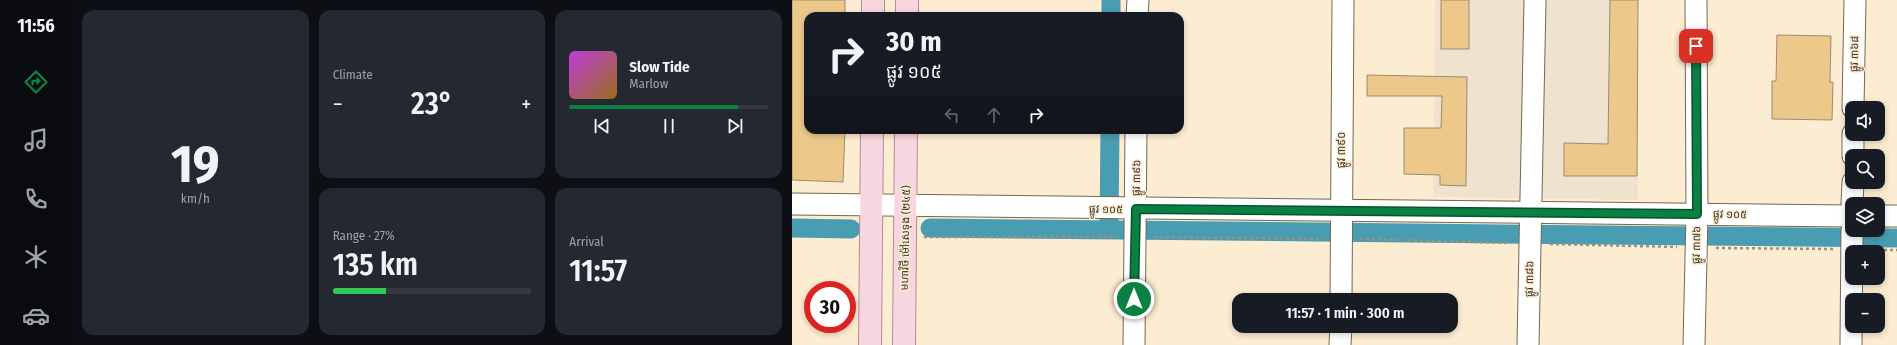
<!DOCTYPE html>
<meta charset="utf-8">
<style>
:root{--surface:#171b24;--page:#242831;--text:#f1f3f6;--muted:#9ea1a6;--line:#363941;--accent:#0b8043}
body{margin:0;font-family:"Fira Sans Condensed","Noto Sans Khmer",sans-serif;background:var(--page);color:var(--text);height:100vh;display:flex;flex-direction:column;font-size:15px;white-space:nowrap}
*{box-sizing:border-box;margin:0}
p{font-size:13px;color:var(--muted)}
.icon{flex:none;width:22px;height:22px;fill:none;stroke:currentColor;stroke-width:2;stroke-linecap:round;stroke-linejoin:round}
.map{position:relative;flex:1;overflow:hidden}
.drawer{display:flex;flex-direction:column;gap:10px;padding:10px;background:#0d0f14;width:720px}
.drawer>*{flex:none}
.top-card{position:absolute;left:12px;top:12px;width:380px;height:122px;border-radius:12px;box-shadow:0 2px 6px #0003;background:#171b24;color:var(--text);overflow:hidden}
.tools{position:absolute;left:1053px;top:101px;display:grid;gap:8px}
.tools a{display:grid;place-items:center;width:40px;height:40px;border-radius:8px;background:var(--surface);box-shadow:0 2px 6px #0003;font-size:20px}
.speed{position:absolute;left:12px;top:281px;display:flex;gap:8px;font-size:20px;font-weight:700;text-align:center}
.speed>*{display:grid;place-content:center;width:52px;height:52px;border-radius:50%;background:var(--surface);box-shadow:0 2px 6px #0003;line-height:1}
.speed .limit{border:6px solid #d22;background:#fff;color:#111}
.pin{position:absolute;display:grid;place-items:center;width:34px;height:34px;color:#fff;margin:-17px;border-radius:8px;box-shadow:0 2px 6px #0006}
.me{position:absolute;width:44px;margin:-22px;rotate:0deg;stroke-linejoin:round;filter:drop-shadow(0 0 3px #0008)}
.turn{display:flex;align-items:center;gap:14px;height:84px;padding:0 16px;font-size:18px}
.turn .icon{width:52px;height:52px;stroke-width:2.5}
.turn b{display:block;font-size:28px;line-height:34px}
.lanes{display:flex;align-items:center;height:38px;padding:0 16px;background:#0003;justify-content:center;gap:20px;direction:ltr}
.lanes .off{opacity:.35}
.big{font-size:30px;font-weight:600;line-height:1.1}
.drawer .card{flex:1;display:flex;flex-direction:column;justify-content:center;gap:6px;min-width:0;padding:0 14px;border-radius:12px;background:var(--page)}
.drawer .dial{align-items:center;gap:0}
.dial b{font-size:52px;line-height:1}
.song{display:flex;align-items:center;gap:12px}
.cover{width:48px;height:48px;border-radius:6px;background:linear-gradient(135deg,hsl(290 70% 55%),hsl(40 70% 35%))}
.played{height:4px;border-radius:2px;background:linear-gradient(90deg,var(--accent) 85%,var(--line) 85%)}
.keys{display:flex;justify-content:space-around;direction:ltr}
.heat{display:flex;justify-content:space-between;align-items:center;font-size:22px;direction:ltr}
.charge{height:6px;border-radius:3px;background:linear-gradient(90deg,#34c759 27%,var(--line) 0)}
.drawer .tiles{flex:1;display:grid;gap:10px;grid-template-columns:repeat(3,1fr)}
.card:first-child{grid-row:span 2}
.trip{position:absolute;left:440px;top:293px;width:226px;height:40px;border-radius:12px;background:var(--surface);box-shadow:0 2px 6px #0003;font-weight:600;line-height:40px;text-align:center}
main{display:flex;flex:1;min-height:0}
.tab-bar{display:flex;flex-direction:column;width:72px;justify-content:space-around;align-items:center;background:#090b0e;color:var(--muted)}
.tab-bar .icon{width:28px;height:28px}
.tab-bar .selected{color:var(--accent)}
.tab-bar b{font-size:18px;color:var(--text)}
.map>svg:first-child{display:block}
.education{fill:#efe2ce}
.lines{fill:none;stroke-linecap:round;stroke-linejoin:round}
.canal{stroke:#489db3;stroke-width:19}
.building{fill:#ecc88b;stroke:#9a8b73}
.minor-casing{stroke:#756750;stroke-width:23}
.major-casing{stroke:#b48d92;stroke-width:24}
.path{stroke:#9c907e;stroke-width:2.5;stroke-dasharray:3 3;stroke-linecap:butt}
.minor{stroke:#fff;stroke-width:21}
.major{stroke:#f8d6df;stroke-width:22}
.route-casing{stroke:#07532c;stroke-width:10}
.route{stroke:#0b8043;stroke-width:7}
.labels{text-anchor:middle;stroke-width:3;stroke-linejoin:round;paint-order:stroke}
.street-label{font-size:11px;fill:#3e372d;stroke:#fcecd1}
</style>
<main>
<nav class="tab-bar">
<b>11:56</b>
<svg class="icon selected" aria-label="directions" viewBox="0 0 24 24"><path d="M12 3l9 9-9 9-9-9zM9 14v-3h6M13 9l2 2-2 2"/></svg>
<svg class="icon" aria-label="music" viewBox="0 0 24 24"><path d="M9 18V5l10-2v13"/><circle cx="6" cy="18" r="3"/><circle cx="16" cy="16" r="3"/></svg>
<svg class="icon" aria-label="phone" viewBox="0 0 24 24"><path d="M5 4h4l2 5-3 2q2 4 5 5l2-3 5 2v4C11 20 4 13 5 4z"/></svg>
<svg class="icon" aria-label="climate" viewBox="0 0 24 24"><path d="M12 3v18M4 7l16 10M4 17L20 7"/></svg>
<svg class="icon" aria-label="car" viewBox="0 0 24 24"><path d="M5 17H2v-5l4-1 3-4h7l3 4 3 1v5h-3M9 17h6M6 11h13"/><circle cx="7" cy="17" r="2"/><circle cx="17" cy="17" r="2"/></svg>
</nav>
<section class="drawer">
<div class="tiles">
<div class="card dial"><b>19</b><p>km/h</p></div>
<div class="card"><p>Climate</p>
<div class="heat"><a>−</a><b class="big">23°</b><a>+</a></div>
</div>
<div class="card">
<div class="song"><i class="cover"></i><div><b>Slow Tide</b><p>Marlow</p></div></div>
<div class="played"></div>
<div class="keys"><svg class="icon" aria-label="previous" viewBox="0 0 24 24"><path d="M18 5L8 12l10 7zM5 5v14"/></svg><svg class="icon" aria-label="pause" viewBox="0 0 24 24"><path d="M8 5v14M16 5v14"/></svg><svg class="icon" aria-label="next" viewBox="0 0 24 24"><path d="M6 5l10 7-10 7zM19 5v14"/></svg></div>
</div>
<div class="card"><p>Range · 27%</p><b class="big">135 km</b><div class="charge"></div></div>
<div class="card"><p>Arrival</p><b class="big">11:57</b></div>
</div>
</section>
<div class="map">
<svg width="1105" height="345" viewBox="0 0 1105 345">
<rect width="100%" height="100%" fill="#fcecd1"/>
<polygon class="education" points="643,0 846,0 846,200 641,197"/>
<g class="lines">
<g class="canal">
<polyline points="319,16 319,0"/>
<polyline points="317,223 318,130"/>
<polyline points="0,228 59,229"/>
<polyline points="138,228 1105,238"/>
</g>
</g>
<g class="building">
<polygon points="0,0 53,0 53,16 16,16 16,130 53,130 51,182 0,180"/>
<rect x="649" y="0" width="28" height="49"/>
<polygon points="818,0 846,0 845,176 772,176 772,143 816,144"/>
<polygon points="985,35 1039,36 1038,82 1041,82 1040,120 980,119 980,81 984,81"/>
<polygon points="575,75 675,77 674,186 648,185 648,175 612,174 612,128 649,128 650,96 575,96"/>
</g>
<g class="lines">
<g class="minor-casing">
<g id="minor">
<polyline points="345,16 346,0"/>
<polyline points="1061,108 1063,0"/>
<polyline points="1061,156 1061,134"/>
<polyline points="0,204 1060,216"/>
<polyline points="1060,204 1061,182"/>
<polyline points="1086,216 1105,216"/>
<polyline points="549,300 551,0"/>
<polyline points="342,345 344,130"/>
<polyline points="548,345 549,326"/>
<polyline points="736,345 743,0"/>
<polyline points="902,345 905,214 904,0"/>
<polyline points="1059,345 1060,230"/>
</g>
</g>
<g class="major-casing">
<g id="major">
<polyline points="81,16 81,0"/>
<polyline points="115,16 115,0"/>
<polyline points="78,345 80,130"/>
<polyline points="112,345 114,130"/>
</g>
</g>
<g class="path">
<polyline points="132,237 325,237"/>
<polyline points="362,237 531,239"/>
<polyline points="568,239 719,243"/>
<polyline points="758,244 885,247"/>
<polyline points="924,248 1041,249"/>
<polyline points="1080,250 1105,250"/>
</g>
<use href="#minor" class="minor"/>
<use href="#major" class="major"/>
</g>
<g class="lines">
<g class="route-casing">
<polyline id="route" points="342,299 344,209 905,214 904,46"/>
</g>
<use href="#route" class="route"/>
</g>
<g class="labels">
<g class="street-label">
<text transform="translate(1062 54) rotate(-89)" y="4">ផ្លូវ ៣៦៨</text>
<text transform="translate(549 150) rotate(-90)" y="4">ផ្លូវ ៣៩០</text>
<text transform="translate(344 178) rotate(-89)" y="4">ផ្លូវ ៣៩៦</text>
<text transform="translate(314 209) rotate(1)" y="4">ផ្លូវ ១០៥</text>
<text transform="translate(938 214) rotate(1)" y="4">ផ្លូវ ១០៥</text>
<text transform="translate(113 238) rotate(-89)" y="4">មហាវិថី ម៉ៅសេទុង (២៤៥)</text>
<text transform="translate(904 245) rotate(-89)" y="4">ផ្លូវ ៣៧៦</text>
<text transform="translate(737 279) rotate(-89)" y="4">ផ្លូវ ៣៨៦</text>
</g>
</g>
</svg>
<div class="tools">
<a><svg class="icon" aria-label="sound" viewBox="0 0 24 24"><path d="M4 9h4l5-4v14l-5-4H4zM17 9q2 3 0 6"/></svg></a>
<a><svg class="icon" aria-label="search" viewBox="0 0 24 24"><circle cx="10" cy="10" r="6"/><path d="M15 15l6 6"/></svg></a>
<a><svg class="icon" aria-label="layers" viewBox="0 0 24 24"><path d="M12 4l9 5-9 5-9-5zM3 14l9 5 9-5"/></svg></a>
<a>+</a>
<a>−</a>
</div>
<div class="speed"><div class="limit">30</div></div>
<div class="pin" style="left:904px;top:46px;background:#d93025"><svg class="icon" aria-label="arrive" viewBox="0 0 24 24"><path d="M6 21V4h12l-3 4 3 4H6"/></svg></div>
<svg class="me" style="left:342px;top:299px" viewBox="-20 -20 40 40"><circle r="17" fill="#0b8043" stroke="#fff" stroke-width="3"/><path d="M0-11L8 9 0 5-8 9z" fill="#fff"/></svg>
<div class="trip">11:57 · 1 min · 300 m</div>
<div class="top-card">
<div class="turn"><svg class="icon" aria-label="right" viewBox="0 0 24 24"><path d="M7 20v-9h11M14 6l5 5-5 5"/></svg><div><b>30 m</b>ផ្លូវ ១០៥</div></div>
<div class="lanes"><svg class="icon off" aria-label="left" viewBox="0 0 24 24"><path d="M17 20v-9H6M10 6l-5 5 5 5"/></svg><svg class="icon off" aria-label="ahead" viewBox="0 0 24 24"><path d="M12 20V5M6 11l6-6 6 6"/></svg><svg class="icon" aria-label="right" viewBox="0 0 24 24"><path d="M7 20v-9h11M14 6l5 5-5 5"/></svg></div>
</div>
</div>
</main>
